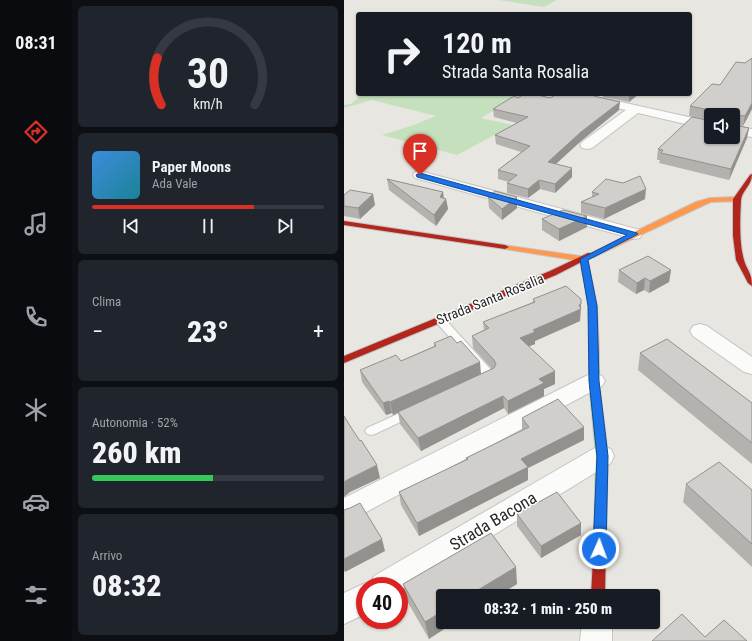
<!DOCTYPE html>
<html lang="it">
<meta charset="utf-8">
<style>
:root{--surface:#171b24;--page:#20242c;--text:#f1f3f6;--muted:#9ea1a6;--line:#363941;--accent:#d93025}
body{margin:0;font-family:"Roboto Condensed",sans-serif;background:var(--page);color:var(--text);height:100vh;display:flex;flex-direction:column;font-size:15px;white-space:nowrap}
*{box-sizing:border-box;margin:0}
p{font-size:13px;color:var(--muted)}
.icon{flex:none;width:22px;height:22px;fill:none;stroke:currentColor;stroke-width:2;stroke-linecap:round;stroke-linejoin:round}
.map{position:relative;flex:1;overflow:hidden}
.details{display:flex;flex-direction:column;gap:6px;padding:6px;background:#0d0f14;width:272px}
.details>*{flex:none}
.top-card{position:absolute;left:12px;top:12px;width:336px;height:84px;border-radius:4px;box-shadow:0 1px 3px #0004;background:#171b24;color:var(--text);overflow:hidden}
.fabs{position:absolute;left:360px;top:108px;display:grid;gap:8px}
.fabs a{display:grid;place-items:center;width:36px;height:36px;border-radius:4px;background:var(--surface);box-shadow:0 1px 3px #0004;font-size:20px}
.speed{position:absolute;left:12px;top:577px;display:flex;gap:8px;font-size:20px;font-weight:700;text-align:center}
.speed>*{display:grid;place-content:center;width:52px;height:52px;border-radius:50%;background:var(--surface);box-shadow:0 1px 3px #0004;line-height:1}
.speed .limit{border:6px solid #d22;background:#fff;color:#111}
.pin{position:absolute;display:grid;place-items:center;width:34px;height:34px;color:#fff;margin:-41px -17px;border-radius:50% 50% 50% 0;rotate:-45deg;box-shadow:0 0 4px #0007}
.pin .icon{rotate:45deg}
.me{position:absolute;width:44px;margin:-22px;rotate:2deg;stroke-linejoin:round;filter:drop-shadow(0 0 3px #0008)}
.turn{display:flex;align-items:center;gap:14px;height:84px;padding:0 20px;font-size:18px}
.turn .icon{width:52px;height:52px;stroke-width:2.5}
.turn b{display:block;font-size:28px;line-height:34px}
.big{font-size:30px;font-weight:800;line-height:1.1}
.details .widget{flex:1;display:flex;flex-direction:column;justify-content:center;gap:6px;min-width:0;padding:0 14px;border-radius:6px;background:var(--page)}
.details .dial{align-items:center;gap:0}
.dial svg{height:104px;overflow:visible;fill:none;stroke:var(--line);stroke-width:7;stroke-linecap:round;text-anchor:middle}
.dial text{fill:var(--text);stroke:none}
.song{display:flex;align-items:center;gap:12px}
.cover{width:48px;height:48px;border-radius:6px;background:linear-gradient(135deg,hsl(210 70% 55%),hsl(190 70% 35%))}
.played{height:4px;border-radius:2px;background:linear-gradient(90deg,var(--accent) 70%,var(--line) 70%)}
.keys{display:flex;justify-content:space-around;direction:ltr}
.heat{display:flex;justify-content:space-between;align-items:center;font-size:22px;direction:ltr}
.charge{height:6px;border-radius:3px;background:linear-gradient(90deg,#34c759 52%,var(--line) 0)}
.trip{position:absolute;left:92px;top:589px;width:224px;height:40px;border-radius:4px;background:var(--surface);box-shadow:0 1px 3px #0004;font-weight:800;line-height:40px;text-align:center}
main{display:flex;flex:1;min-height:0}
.tab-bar{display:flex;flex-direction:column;width:72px;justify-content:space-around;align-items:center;background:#090b0e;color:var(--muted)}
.tab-bar .icon{width:28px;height:28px}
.tab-bar .on{color:var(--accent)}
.tab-bar b{font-size:18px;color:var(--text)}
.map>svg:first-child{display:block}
.green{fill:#c5e0bc}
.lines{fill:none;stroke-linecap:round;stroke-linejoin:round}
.lane-casing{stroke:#c5c4c4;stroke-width:2}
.street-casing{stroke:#c5c4c4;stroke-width:2}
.fast-casing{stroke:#c5c4c4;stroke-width:2}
.slow-casing{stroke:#c5c4c4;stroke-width:2}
.jam-casing{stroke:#c5c4c4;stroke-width:2}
.lane{fill:#fbfbfa;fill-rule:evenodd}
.street{fill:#fbfbfa;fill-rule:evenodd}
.fast{fill:#63d668;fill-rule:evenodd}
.slow{fill:#ff974d;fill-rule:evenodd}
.jam{fill:#b3261e;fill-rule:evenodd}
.wall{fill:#b3b2af;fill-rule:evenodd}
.shaded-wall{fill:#92918e}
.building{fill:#d0cfcb;stroke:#92918e}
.route{fill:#1a73e8;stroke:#114b97}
.labels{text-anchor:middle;stroke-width:3;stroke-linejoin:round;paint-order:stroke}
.street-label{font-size:14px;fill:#292929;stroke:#fff}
.near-street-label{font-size:17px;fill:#292929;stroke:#fff}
</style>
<main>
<nav class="tab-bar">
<b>08:31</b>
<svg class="icon on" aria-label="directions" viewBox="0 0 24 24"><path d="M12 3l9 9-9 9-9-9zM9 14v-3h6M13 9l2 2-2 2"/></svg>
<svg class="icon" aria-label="music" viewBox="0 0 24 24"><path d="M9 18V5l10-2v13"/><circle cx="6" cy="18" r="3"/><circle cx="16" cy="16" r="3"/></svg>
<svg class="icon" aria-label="phone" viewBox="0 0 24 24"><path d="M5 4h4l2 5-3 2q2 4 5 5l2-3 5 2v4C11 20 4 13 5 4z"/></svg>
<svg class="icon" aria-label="climate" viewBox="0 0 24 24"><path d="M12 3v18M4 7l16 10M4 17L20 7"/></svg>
<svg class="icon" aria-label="car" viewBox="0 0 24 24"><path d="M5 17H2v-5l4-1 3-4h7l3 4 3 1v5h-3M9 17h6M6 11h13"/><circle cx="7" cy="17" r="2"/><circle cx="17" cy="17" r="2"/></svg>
<svg class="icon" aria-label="filters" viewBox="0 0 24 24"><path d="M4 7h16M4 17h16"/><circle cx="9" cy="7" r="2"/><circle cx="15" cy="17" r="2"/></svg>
</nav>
<section class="details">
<div class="widget dial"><svg viewBox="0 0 100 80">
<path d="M14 69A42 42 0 1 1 86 69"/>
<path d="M14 69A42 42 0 0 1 11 33" stroke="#d93025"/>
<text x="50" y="56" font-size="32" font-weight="700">30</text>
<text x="50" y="72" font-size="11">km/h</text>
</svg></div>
<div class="widget">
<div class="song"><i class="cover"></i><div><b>Paper Moons</b><p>Ada Vale</p></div></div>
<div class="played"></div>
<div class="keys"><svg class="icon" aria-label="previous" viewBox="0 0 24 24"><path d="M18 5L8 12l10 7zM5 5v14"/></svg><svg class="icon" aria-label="pause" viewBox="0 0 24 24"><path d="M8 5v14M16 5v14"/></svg><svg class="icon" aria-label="next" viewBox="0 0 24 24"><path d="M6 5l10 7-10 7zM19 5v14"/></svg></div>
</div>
<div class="widget"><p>Clima</p>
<div class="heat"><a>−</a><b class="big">23°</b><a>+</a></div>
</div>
<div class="widget"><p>Autonomia · 52%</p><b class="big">260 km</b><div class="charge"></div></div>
<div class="widget"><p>Arrivo</p><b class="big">08:32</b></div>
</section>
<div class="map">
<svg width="408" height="641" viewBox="0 0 408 641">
<rect width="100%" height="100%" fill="#e7e6e0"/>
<g class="green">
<polygon points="155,0 213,0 200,7"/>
<polygon points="18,94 206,94 191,101 159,105 137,118 177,127 156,132 113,155 38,135 70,125 92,116 28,100 0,108 0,105 7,104"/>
</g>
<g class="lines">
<g class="lane-casing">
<g id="lane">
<path d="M 96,317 L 100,318 L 150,373 L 151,376 C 148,381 141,383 135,382 L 133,379 L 139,375 L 92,322 L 91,320 Z"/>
<polygon points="67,408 71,409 73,412 71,415 31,434 27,435 23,434 21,431 23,428"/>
</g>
</g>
<g class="street-casing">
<g id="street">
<polygon points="246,94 258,94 259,98 367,122 367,130 294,113 248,148 243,149 238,148 236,145 238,142 282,110 250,103"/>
<polygon points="389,126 408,129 408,137 389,134"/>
<polygon points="76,171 296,230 298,234 296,238 290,239 71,178 69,175 71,172"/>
<polygon points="356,324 363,326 408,357 408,374 400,372 349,336 346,331 349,326"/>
<polygon points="250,373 258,376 261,381 258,386 9,519 0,522 0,498 242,376"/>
<polygon points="258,446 267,449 270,456 267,463 55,593 55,586 21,586 21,614 0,624 0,593 21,583 26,585 30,576 249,449"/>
<polygon points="238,622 268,622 268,641 236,641"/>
</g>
</g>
<g class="fast-casing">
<polygon id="fast" points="250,349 255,352 255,381 264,456 262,540 260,544 256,545 252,544 250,540 252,456 245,381 245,352"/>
</g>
<g class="slow-casing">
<g id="slow">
<polygon points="393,197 397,199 396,201 367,202 358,206 250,257 247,257 243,255 352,202 366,198"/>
<polygon points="158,245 243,257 253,306 255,352 253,354 250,355 245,352 245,306 236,261 161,249 157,247"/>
</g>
</g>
<g class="jam-casing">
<g id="jam">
<path d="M 408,174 C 408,186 397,191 397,201 C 396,218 395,244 400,260 C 403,271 408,272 408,286 L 404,283 L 392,260 L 389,236 L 389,199 L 406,175 Z"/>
<polygon points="0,221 161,245 165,247 161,249 0,225"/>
<polygon points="244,253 247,253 251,255 212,275 0,363 0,356 206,271"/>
<polygon points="256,535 260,536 262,540 261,596 247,596 250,540 252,536"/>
</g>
</g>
<use href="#lane" class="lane"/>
<use href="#street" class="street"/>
<use href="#fast" class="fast"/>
<use href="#slow" class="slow"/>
<use href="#jam" class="jam"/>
</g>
<g class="wall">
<path d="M 408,58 L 408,109 L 399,126 L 390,125 L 405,128 L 403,138 L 385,180 L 315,163 L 316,160 L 313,160 L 314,149 L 366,121 L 345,116 L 346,106 L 376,85 L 401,63 ZM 367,115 L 389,115 L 367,137 Z"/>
<polygon points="259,94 295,94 285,102 260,97"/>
<polygon points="250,96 275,110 237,141 212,164 228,177 211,193 196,189 184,198 163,193 163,183 165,182 154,179 154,170 177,152 152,144 151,135 173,123 150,117 149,109 174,98 206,98"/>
<polygon points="43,179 99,192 100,198 102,199 104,209 92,226 45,190"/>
<polygon points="248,192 301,199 260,219 237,213 237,202 248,197"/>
<polygon points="0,195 31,205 16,219 0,216"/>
<polygon points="144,197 173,208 158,220 145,208"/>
<polygon points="243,216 243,227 215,241 198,230 198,219"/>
<polygon points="275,270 327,270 325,282 305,293 300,290 292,294 274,282"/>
<polygon points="189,299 237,299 236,321 191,341 191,344 185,346 211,384 200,389 200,396 164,414 160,408 77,451 56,424 54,412 49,415 48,413 42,415 18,382 16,370 57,361 90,346 90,343 136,374 148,369 129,348 128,336 140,330 139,322 189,302"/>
<polygon points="296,353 408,403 408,464 294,370"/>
<polygon points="178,418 240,440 184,468 184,480 75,536 57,505 55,492 123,460 122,458 178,431"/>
<polygon points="342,484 408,490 408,567 339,502"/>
<polygon points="173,514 237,535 197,558 173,526"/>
<polygon points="59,584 173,584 153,596 99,596 85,639 63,601"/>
</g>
<g class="shaded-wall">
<polygon points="285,94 295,94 285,102"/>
<polygon points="276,102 275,110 237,141 204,171 204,162 237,132"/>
<polygon points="408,103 408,109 399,126 401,116"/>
<polygon points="405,128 403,138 385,180 387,169"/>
<polygon points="228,168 228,177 211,193 211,184"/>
<polygon points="195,180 196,189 184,198 184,189"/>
<polygon points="302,189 301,199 260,219 261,208"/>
<polygon points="99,192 100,202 102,199 104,209 92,226 90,215 96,197"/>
<polygon points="29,194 31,205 16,219 14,208"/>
<polygon points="173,197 173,208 158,220 158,209"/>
<polygon points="243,216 243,227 215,241 215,229"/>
<polygon points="327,270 325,282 305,293 306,281"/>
<polygon points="301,278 300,290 292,294 293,283"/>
<polygon points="237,304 236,321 191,341 191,344 176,350 176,338 189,330"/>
<polygon points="136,362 137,374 49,415 46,402"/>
<polygon points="211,371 211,384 200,389 200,396 164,414 164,401 195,379"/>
<polygon points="159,396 160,408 77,451 74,438"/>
<polygon points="45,401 48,413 42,415 39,403"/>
<polygon points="240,427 240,440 184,468 184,480 75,536 73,523 177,459"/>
<polygon points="33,465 36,478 6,492 0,497 0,482 3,480"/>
<polygon points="237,523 237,535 197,558 197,546"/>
<polygon points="38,539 41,551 1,572 0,570 0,559"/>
<polygon points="172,567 173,584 153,596 124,596"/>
<polygon points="99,611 99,622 111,622 85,639 81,622"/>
</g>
<g class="building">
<polygon points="408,58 408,103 401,116 391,115 389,116 390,125 405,128 387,169 317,153 319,150 314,149 348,117 367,121 367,137 389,137 389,115 370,115 370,111 346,106 368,84 376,85 392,62 401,63"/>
<polygon points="180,94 190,94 206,98 213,94 249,94 250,96 276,102 237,132 204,162 228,168 211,184 195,180 184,189 163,183 173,175 154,170 186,146 151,135 184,117 149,109 170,96 174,98"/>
<polygon points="296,176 302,189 261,208 237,202 255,194 248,192 262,179 279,183"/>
<polygon points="43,179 99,192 96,197 102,199 90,215"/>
<polygon points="6,190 29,194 14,208 0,206 0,195"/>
<polygon points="151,191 173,197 158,209 144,197"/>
<polygon points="219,210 243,216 215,229 198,219"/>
<polygon points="304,256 327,270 306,281 301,278 293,283 275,270"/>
<polygon points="222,286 237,299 237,304 235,305 237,309 189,330 191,332 176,338 211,371 195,379 200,383 164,401 159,396 74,438 54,412 150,368 152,364 150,360 128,336 145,328 139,322 191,302 189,299"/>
<polygon points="107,336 113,343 117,341 136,362 46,402 45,401 39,403 16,370 52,355 57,361 92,346 90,343"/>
<polygon points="323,339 408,403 408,443 296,353"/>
<polygon points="214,399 240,427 177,459 184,467 73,523 55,492 124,459 122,458 185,427 178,418"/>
<polygon points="0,416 8,429 16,441 17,440 33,465 3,480 0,482"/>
<polygon points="375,462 408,490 408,544 342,484"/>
<polygon points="213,492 237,523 197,546 173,514"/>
<polygon points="16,503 38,539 0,559 0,510 6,508"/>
<polygon points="147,533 172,567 124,596 99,596 99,611 81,622 59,584"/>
<polygon points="338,614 361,637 380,620 403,641 308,641"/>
</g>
<polygon class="route" points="76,173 293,233 294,234 244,260 253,306 255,381 264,456 262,549 260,553 255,555 251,553 249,549 253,456 245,381 244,306 236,259 283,235 73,177 72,175"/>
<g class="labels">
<g class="street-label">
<text transform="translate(146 299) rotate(-22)" y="5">Strada Santa Rosalia</text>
</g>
<g class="near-street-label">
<text transform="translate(149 521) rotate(-31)" y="6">Strada Bacona</text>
</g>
</g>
</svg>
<div class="fabs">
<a><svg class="icon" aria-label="sound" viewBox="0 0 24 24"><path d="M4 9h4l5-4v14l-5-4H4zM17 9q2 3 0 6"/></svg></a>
</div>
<div class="speed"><div class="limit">40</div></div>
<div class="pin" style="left:76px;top:175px;background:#d93025"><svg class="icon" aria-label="arrive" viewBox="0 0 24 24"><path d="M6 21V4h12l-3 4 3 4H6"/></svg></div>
<svg class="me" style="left:255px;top:549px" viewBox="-20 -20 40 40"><circle r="17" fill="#1a73e8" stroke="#fff" stroke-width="3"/><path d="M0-11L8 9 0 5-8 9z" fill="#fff"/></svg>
<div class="trip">08:32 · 1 min · 250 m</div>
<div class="top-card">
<div class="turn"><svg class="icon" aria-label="right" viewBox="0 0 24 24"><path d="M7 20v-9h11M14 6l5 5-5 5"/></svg><div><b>120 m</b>Strada Santa Rosalia</div></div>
</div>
</div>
</main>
